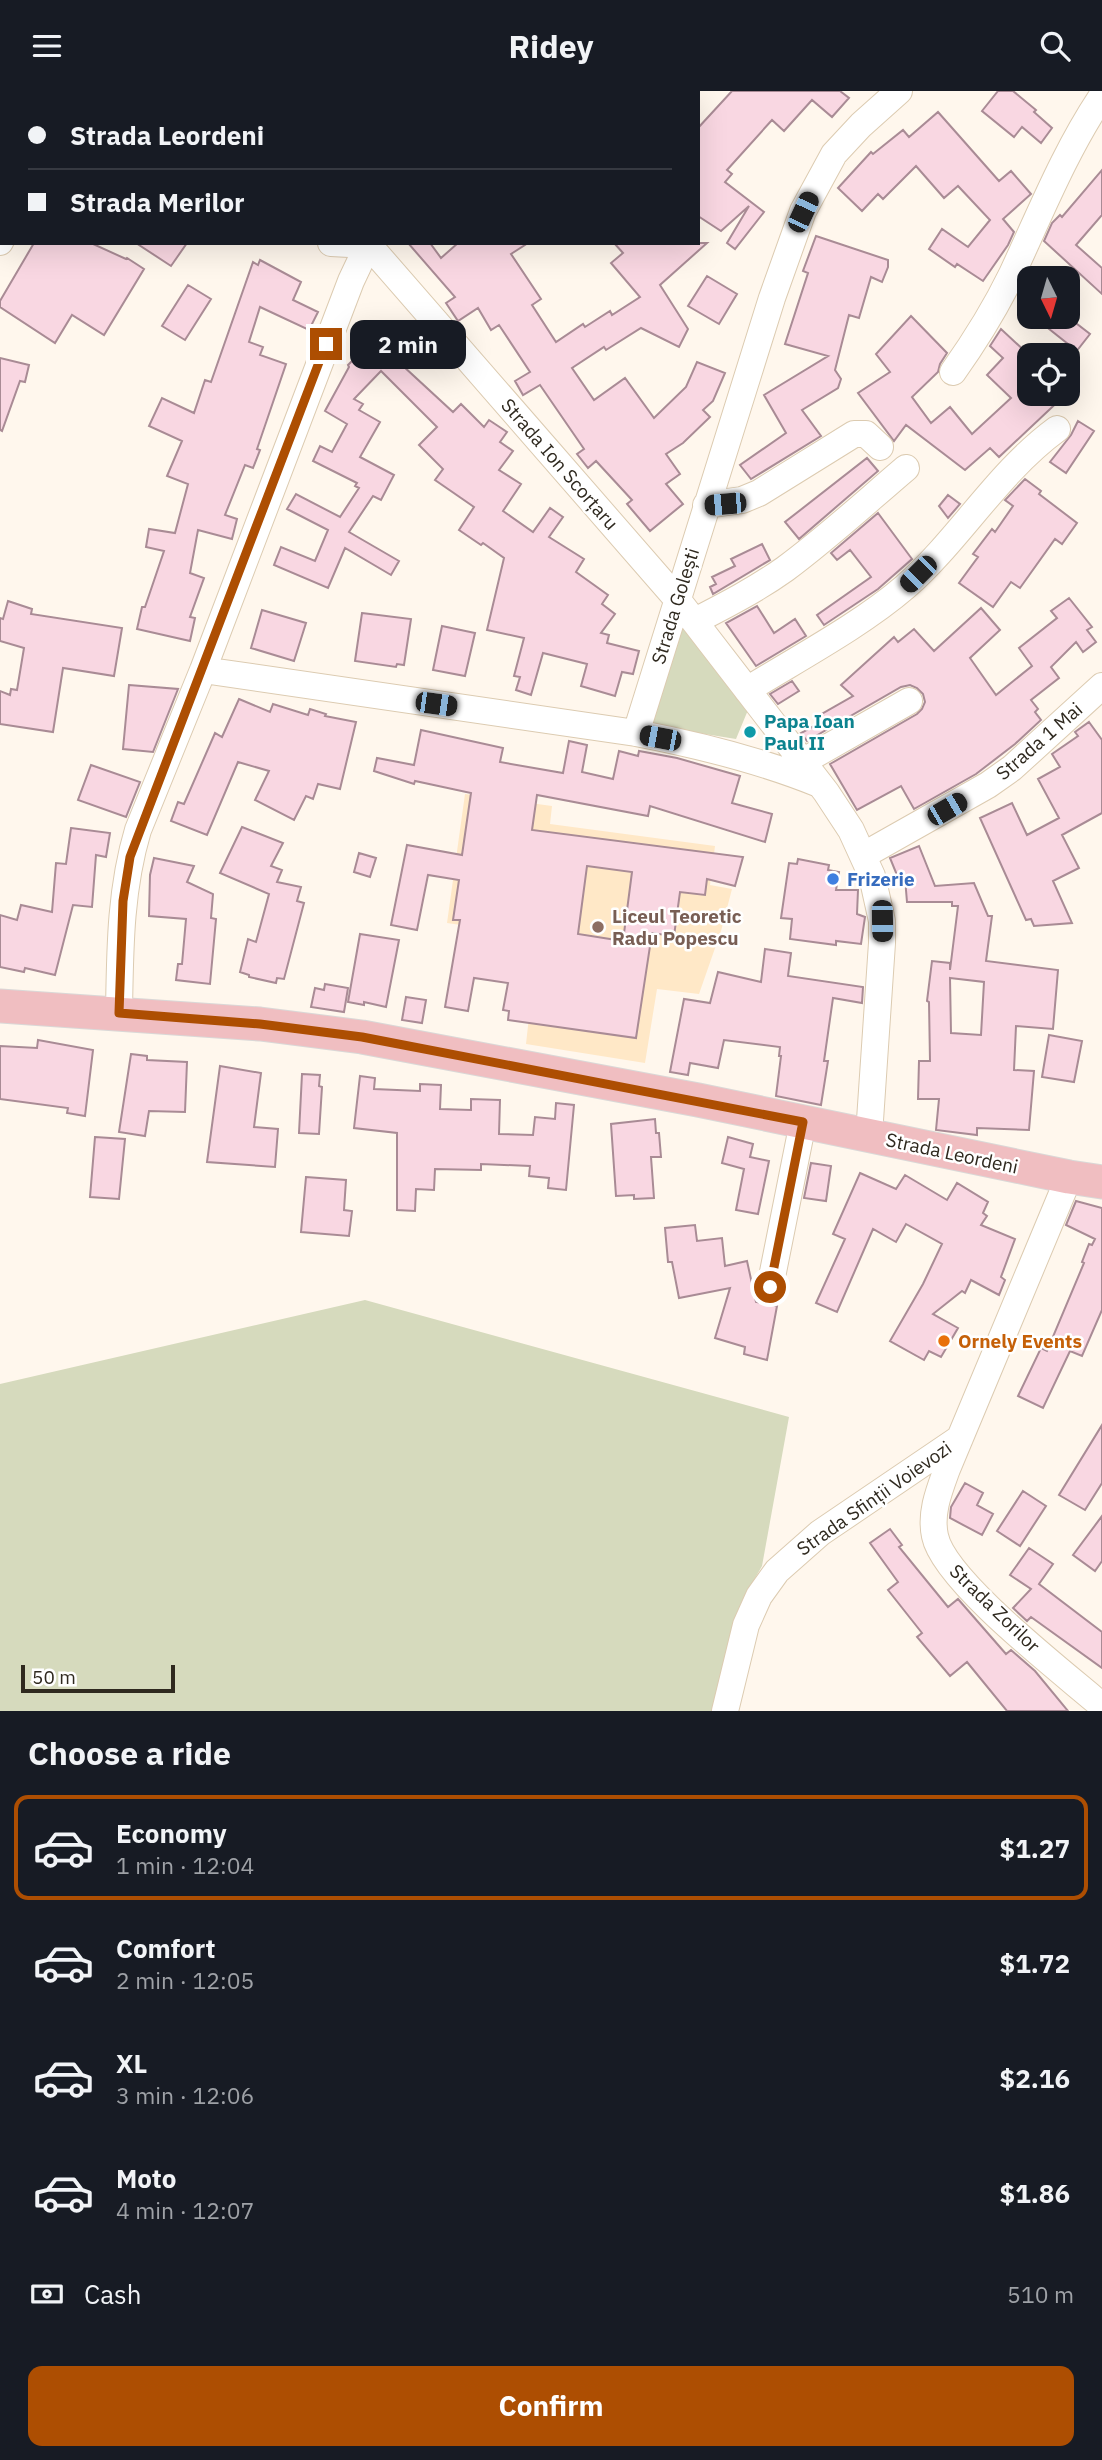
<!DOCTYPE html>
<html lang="en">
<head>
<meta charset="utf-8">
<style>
  body { margin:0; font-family:"IBM Plex Sans",sans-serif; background:#242831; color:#f1f3f6; height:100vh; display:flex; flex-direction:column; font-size:26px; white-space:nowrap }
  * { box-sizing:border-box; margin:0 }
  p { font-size:23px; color:#9ea1a6 }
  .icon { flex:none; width:38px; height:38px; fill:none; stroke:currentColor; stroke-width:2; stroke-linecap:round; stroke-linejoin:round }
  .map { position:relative; height:1620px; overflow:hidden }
  .side { display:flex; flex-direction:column; background:#171b24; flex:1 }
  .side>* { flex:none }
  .banner { position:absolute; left:0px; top:0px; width:700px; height:154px; box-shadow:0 7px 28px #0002; display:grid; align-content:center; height:154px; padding:0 28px; background:#171b24 }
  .needle { width:46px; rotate:175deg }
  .buttons { position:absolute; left:1017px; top:175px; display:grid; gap:14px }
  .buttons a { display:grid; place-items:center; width:63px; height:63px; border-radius:14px; background:#171b24; box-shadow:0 7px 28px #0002; font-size:35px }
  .scale { position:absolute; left:21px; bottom:18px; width:154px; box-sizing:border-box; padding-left:7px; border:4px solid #2f291f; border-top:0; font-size:19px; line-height:24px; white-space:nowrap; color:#2f291f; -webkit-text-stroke:5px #fff; paint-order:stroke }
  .end { position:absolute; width:32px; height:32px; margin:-16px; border:9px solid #ad4e02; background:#fff; box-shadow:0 0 0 4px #fff }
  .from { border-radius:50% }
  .bubble { position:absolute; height:49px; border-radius:14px; background:#171b24; box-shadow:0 7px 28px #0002; font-size:23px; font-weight:700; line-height:49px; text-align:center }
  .car { position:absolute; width:21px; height:42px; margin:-21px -10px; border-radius:9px; box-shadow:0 0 5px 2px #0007; background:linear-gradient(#222 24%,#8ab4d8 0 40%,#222 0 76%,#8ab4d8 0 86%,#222 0) }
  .banner b { display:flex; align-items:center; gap:24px; height:66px; font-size:26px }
  .banner b+b { border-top:2px solid #363941 }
  .banner i { width:18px; height:18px; background:#f1f3f6 }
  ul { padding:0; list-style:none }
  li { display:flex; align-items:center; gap:21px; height:105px; margin:0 14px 10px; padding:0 14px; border:4px solid transparent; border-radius:14px }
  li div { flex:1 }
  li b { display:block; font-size:26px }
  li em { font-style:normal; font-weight:700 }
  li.current { border-color:#ad4e02 }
  li>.icon { width:63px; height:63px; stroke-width:1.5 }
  h2 { padding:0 28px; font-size:32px; line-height:84px }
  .pay { display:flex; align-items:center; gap:18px; height:77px; padding:0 28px; font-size:26px }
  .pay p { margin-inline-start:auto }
  .button { display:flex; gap:14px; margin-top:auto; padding:14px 28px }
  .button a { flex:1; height:80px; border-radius:14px; background:#ad4e02; color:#fff; font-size:28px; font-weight:700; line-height:80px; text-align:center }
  header { display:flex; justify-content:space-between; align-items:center; height:91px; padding:0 28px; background:#171b24; font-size:32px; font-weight:700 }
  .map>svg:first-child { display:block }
  .built { fill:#ffe8c7 }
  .green { fill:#d6dabd }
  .building { fill:#f9d7e2; stroke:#a98b95; stroke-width:2; fill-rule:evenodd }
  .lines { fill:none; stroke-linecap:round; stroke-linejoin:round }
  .minor-casing { stroke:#dccbb1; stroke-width:28 }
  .major-casing { stroke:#dad8d7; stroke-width:35 }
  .minor { stroke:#fff; stroke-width:26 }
  .major { stroke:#f0bec1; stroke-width:33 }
  .route { stroke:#ad4e02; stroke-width:9 }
  .culture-dot { fill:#0f9aa8; stroke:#fff; stroke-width:2.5 }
  .shop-dot { fill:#3f7fe0; stroke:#fff; stroke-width:2.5 }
  .education-dot { fill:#8d6e63; stroke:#fff; stroke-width:2.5 }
  .food-dot { fill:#e8710a; stroke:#fff; stroke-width:2.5 }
  .labels { text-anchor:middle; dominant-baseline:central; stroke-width:5; stroke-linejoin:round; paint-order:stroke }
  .street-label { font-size:19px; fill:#2f291f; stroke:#fff }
  .culture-label { font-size:19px; font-weight:bold; fill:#0d838f; stroke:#fff; text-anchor:start }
  .shop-label { font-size:19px; font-weight:bold; fill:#366cbe; stroke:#fff; text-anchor:start }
  .education-label { font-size:19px; font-weight:bold; fill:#785e54; stroke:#fff; text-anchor:start }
  .food-label { font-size:19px; font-weight:bold; fill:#c56008; stroke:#fff; text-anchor:start }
</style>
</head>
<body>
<header><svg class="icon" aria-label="menu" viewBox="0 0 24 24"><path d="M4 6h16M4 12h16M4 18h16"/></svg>Ridey<svg class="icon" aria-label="search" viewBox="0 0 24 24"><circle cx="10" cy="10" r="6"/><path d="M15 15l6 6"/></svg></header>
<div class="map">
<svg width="1102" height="1620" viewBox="0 0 1102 1620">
  <rect width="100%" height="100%" fill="#fff7ed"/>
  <!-- built -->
  <path class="built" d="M465,703L552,715L550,733L715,755L710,794L732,798L721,840L699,903L657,898L645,972L526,953L538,845L447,832Z"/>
  <!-- green -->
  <path class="green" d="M682,536L748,619L736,648L649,634Z
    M365,1209L789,1326L762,1475L742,1510L732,1540L715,1620H0V1293Z"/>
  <!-- building -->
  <path class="building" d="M732,0H840L849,7L832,26L812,9L784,40L772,29L727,79L732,83L725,91L764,121L735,158L727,152L749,115L721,140L698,125V37Z
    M998,0H1013L1036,19L1034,21L1052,37L1041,52L1022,36L1014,46L982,20Z
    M938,21L999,90L1011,80L1031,103L1003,128L1014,141L1008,154L983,190L957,173L955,176L929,158L942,138L968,156L990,129L958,95L944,107L916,75L883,108L878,103L862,120L838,97L871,61L873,63L903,39L909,46Z
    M1102,79V124L1076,154L1102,177V203L1044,150L1052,132L1060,124L1062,126Z
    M816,145L888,169V176L882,191L871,186L859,227L849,224L835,279L841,288L838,297L802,319L821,345L751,388L740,374L786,342L764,304L828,265L785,253L808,182L803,180Z
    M34,152H91L126,168L127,167L144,178L104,244L72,224L55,252L0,216V210Z
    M136,152H187L171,175Z
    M408,152H430L441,167L458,152H528L511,163L541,208L532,214L556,251L583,233L585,236L610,220L612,224L640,206L611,172L623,162L614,152H707L660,194L688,238L679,256L641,237L606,259L604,256L572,277L594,309L625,287L654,327L686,296L697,271L725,282L713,310L703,319L710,326L683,352L666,363L680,383L666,393L683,413L650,440L627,413L632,409L596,370L588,377L577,363L584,358L540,294L523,304L515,290L530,281L499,234L491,239L478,217L458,230L446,212L455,206Z
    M260,169L301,191L293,209L318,221L309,239L260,216L249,251L263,256L260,264L286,273L257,358L260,359L253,377L245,374L225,424L237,428L232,448L198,439L190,482L204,487L190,526L195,527L190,550L137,538L142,516H145L164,460L146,456L149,438L175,442L188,393L167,385L182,350L149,335L162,307L194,322L205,289L211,291L253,171L258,174Z
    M707,185L737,203L719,233L688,215Z
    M188,194L211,208L185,249L162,235Z
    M911,225L947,262L940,273L938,281L912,306L931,332L950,316L972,343L1011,307L987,284L1003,267L990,255L1001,238L1029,264V303H1066L999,366L990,357L965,379L906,334L894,350L858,302L890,281L876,263Z
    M1034,226H1068L1090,243L1068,271V253Z
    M362,260L378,275L390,263L453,321L461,313L484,336L489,329L507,341L500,351L513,360L499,379L521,393L503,420L533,441L550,417L563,426L549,446L584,468L576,481L608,504L602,513L615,523L601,542L609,544L607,552L639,560L633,583L622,581L615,605L581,595L587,573L543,562L531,604L516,599L520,586L514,585L524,547L487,539L504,467L483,452L481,454L459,439L474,416L435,389L443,378L419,354L437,336L381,280L354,308L363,313L359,319L380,331L360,366L394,384L381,409L373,405L349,441L399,470L391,484L345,457L328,497L274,474L281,456L315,470L328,439L287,418L296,403L340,426L359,397L355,395L357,392L313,370L320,355L332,361L347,333L325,320L349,276L348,274Z
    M0,267L29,274L25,291L20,290L2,340L0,339Z
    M1078,330L1094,340L1066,382L1050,371L1071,344Z
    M867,367L878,380L799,448L785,431Z
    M1025,388L1041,400L1039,403L1077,432L1062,453L1055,448L1020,497L1011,491L993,516L959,492L978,466L973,463L992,438L995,441L1013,415L1005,409Z
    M948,404L960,413L948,427L939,415Z
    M878,422L912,468L878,498L824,534L817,524L871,486L850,459L837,469L831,462Z
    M762,453L770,469L713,503L710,496L716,493L712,486L735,475L731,468Z
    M1069,507L1092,536L1087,539L1096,551L1083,561L1076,551L1051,576L1059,587L1031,609L1038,618L1035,621L1041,629L1015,653L976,683L914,718L901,695L857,719L830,673L917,623L922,618L925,611L923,603L917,597L910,594L901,596L807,650L801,642L823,630L820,624L853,605L841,594L894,546L898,551L914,538L934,560L981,517L1000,539L970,567L996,604L1032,575L1019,557L1057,527L1051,520Z
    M8,510L32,518L31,523L122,537L114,585L63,577L53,641L0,633V600L10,604L11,598L17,599L24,557L0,550V527L3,528Z
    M757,515L774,542L795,528L806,545L756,575L726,532Z
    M262,519L306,532L294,570L251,557Z
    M362,522L411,528L404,574L397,573L396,576L355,570Z
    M442,535L475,542L465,585L433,579Z
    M792,590L799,600L778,613L770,603Z
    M129,594L178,598L153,661L123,658Z
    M239,608L270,621L273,613L308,624L310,618L326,623L325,625L356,631L340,698L318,693L313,708L306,705L294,729L255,709L269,680L238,671L207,744L171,730L178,711L184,713L215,642L222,646Z
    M1089,631L1102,649V722L1062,744L1079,777L1053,790L1072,832L1034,835L1031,828L1026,829L980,727L1012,712L1027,744L1059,727L1038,688L1060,676L1052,663L1078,645L1075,641Z
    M421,639L503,657L500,671L563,682L569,650L587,654L582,681L613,688L619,660L638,665L639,660L677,667L740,685L732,712L772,723L765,751L650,715L648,725L537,704L532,739L743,766L735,795L707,788L705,804L680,801L674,845L652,842L636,947L508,929L509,920L503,919L508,892L474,887L468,920L445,916L460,829H453L459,789L428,784L417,839L391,834L407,754L462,764L471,702L415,690L414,693L374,680L377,667L414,674ZM587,775L632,781L623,850L578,843Z
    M91,674L140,691L126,726L78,709Z
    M242,736L283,752L271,775L282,779L277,791L301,796L297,810L304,812L284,888L277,887L276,892L249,886V884L240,881L248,848L256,851L269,803L220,782Z
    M71,737L110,742L106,766L96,764L92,816L73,814L55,884L25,877L24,881L0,876V824L17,829L21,814L52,821L56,772L66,773Z
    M919,755L935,795L974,792L988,825H992L986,870L1058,879L1053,938L1016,935L1014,979L1034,980L1029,1039L977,1037V1044L936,1039L939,1008H918L919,970H930L929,911L927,910L932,870L950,872V879L958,815H952V811H907L905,787L899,789L890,767ZM950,887L984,891L981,944L951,942Z
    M359,762L376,767L370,786L354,781Z
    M154,767L194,775L187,791L213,803L211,827L216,828L210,893L176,889L178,873H182L186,828L149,825L150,784Z
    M798,768L829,774L828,779L839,781L836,799H858L857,823L865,826L861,853L836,850V854L790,848L792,828L781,827L789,772L797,773Z
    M360,843L399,849L386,916L364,911V914L348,911Z
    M765,858L791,862L788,885L863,896L862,912L833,907L824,970H828L821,1014L776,1005L781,965H779L780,956L724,949L718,977L690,972L688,984L670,981L684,908L710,912L718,881L761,891Z
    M325,893L348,897L344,921L311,916L315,897L324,899Z
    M406,906L426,909L422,932L402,929Z
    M1049,944L1082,950L1074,991L1042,986Z
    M38,949L93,959L85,1025L67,1022L68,1017L0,1008V955L37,957Z
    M131,963L147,965V969L187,971L185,1021L149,1020L145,1045L119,1041Z
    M220,975L261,982L254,1036L278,1038L275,1076L207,1071Z
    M302,983L320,984L319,995L322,996L319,1043L299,1042Z
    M360,985L375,987L374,998L420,1000V993L441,994L440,1018L471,1019V1008L500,1009L499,1043L533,1044L535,1026L555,1028L556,1012L574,1014L566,1099L548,1097L549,1087L529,1085L530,1075L481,1073V1079L435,1078L434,1099L416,1098L415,1120L397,1119V1042L354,1037Z
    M655,1028L656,1042H659L661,1066H651L654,1107L634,1108V1104L616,1105L611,1033Z
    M95,1046L125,1048L119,1108L90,1106Z
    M728,1046L753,1053L750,1066L769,1070L758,1123L736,1119L744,1078L722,1072Z
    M811,1072L831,1075L826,1110L804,1107Z
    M860,1082L896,1098L905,1084L947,1109L957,1092L988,1111L983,1122L987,1125L981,1134L1015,1148L1001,1186L1005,1189L999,1204L971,1189L965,1202L962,1200L933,1223L958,1237L941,1266L929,1260L924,1269L890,1250L923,1193L942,1153L906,1133L896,1151L873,1138L837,1221L816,1212L845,1148L833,1143Z
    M306,1086L346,1089L344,1119L352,1120L349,1145L301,1141Z
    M1076,1110L1102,1117V1219L1082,1265L1070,1260L1043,1317L1018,1305L1041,1257L1047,1260L1084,1172L1082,1171L1089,1153L1092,1154L1095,1148L1066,1134Z
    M695,1134L697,1150L722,1147L725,1175L747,1170L756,1211L777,1215L767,1269L744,1263L745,1256L715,1247L730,1197L679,1207L672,1171H668L665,1137Z
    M1102,1334V1392L1085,1419L1059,1404Z
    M965,1392L983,1402L977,1414L993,1423L982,1444L950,1427L951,1416Z
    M1023,1400L1046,1415L1020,1455L997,1440Z
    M1102,1425V1470L1095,1480L1073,1464Z
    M890,1438L902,1454L899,1456L948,1516L958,1508L1006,1563L1011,1559L1035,1580L1068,1620H1007L967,1571L950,1585L917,1546L922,1542L888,1499L898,1491L870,1452Z
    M1029,1457L1053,1473L1039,1493L1102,1541V1577L1031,1526L1027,1530L1013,1517L1031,1498L1010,1484Z"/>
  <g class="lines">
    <defs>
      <path id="minor" d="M302,0V2
        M69,2V0
        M505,2L508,0
        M0,59H2
        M0,151L2,147
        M367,152L677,508L826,701L851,739L872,785L882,830V852L869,1044
        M953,281C975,250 995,218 1012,183C1040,123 1065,60 1102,5
        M706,414L742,409L759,402L854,343H866L880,356
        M695,530C726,514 757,498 785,478C827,447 866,411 906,377
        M203,579L636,642C699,654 760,669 819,693
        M747,599C797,568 861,534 905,496C960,448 997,382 1057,338
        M636,642L772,207L803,120L834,63L861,34L899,0
        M802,671L909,610
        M864,764L988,694L1012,677L1102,595
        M119,922C120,860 120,799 138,739L203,579L351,190L368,154L331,152
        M1069,1086L947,1378C939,1400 930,1422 935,1445C944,1490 1064,1582 1102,1615
        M770,1196L803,1031
        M725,1620L746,1534L759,1505L777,1480L820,1442L960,1347"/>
      <path id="major" d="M0,915L260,933L362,946L698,1009L1069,1086L1102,1091"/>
    </defs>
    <!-- minor casing -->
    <use href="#minor" class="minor-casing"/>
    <!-- major casing -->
    <use href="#major" class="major-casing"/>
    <!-- minor -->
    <use href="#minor" class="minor"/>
    <!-- major -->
    <use href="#major" class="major"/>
  </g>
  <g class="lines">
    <!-- route -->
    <path class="route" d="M326,253L130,766L123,810L119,922L260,933L362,946L803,1031L770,1196"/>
  </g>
  <!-- markers -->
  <circle class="culture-dot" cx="750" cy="641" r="7"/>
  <circle class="shop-dot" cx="833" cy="788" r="7"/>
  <circle class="education-dot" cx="598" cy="836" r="7"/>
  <circle class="food-dot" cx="944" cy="1250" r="7"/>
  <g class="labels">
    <!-- street labels -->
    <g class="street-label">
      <text transform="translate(560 373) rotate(49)">Strada Ion Scorțaru</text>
      <text transform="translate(675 515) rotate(-73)">Strada Golești</text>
      <text transform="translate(1039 650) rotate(-41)">Strada 1 Mai</text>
      <text transform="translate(952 1062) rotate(12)">Strada Leordeni</text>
      <text transform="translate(874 1407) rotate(-35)">Strada Sfinții Voievozi</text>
      <text transform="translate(995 1517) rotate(44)">Strada Zorilor</text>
    </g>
    <!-- culture labels -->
    <g class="culture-label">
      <text x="764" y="630">Papa Ioan<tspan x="764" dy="22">Paul II</tspan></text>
    </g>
    <!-- shop labels -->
    <g class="shop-label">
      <text x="847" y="788">Frizerie</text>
    </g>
    <!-- education labels -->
    <g class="education-label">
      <text x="612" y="825">Liceul Teoretic<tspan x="612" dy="22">Radu Popescu</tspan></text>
    </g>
    <!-- food labels -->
    <g class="food-label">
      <text x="958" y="1250">Ornely Events</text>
    </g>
  </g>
</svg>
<div class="buttons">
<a><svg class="needle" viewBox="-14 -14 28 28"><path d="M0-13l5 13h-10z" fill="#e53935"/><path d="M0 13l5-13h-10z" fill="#9ea1a6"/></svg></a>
<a><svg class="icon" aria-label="locate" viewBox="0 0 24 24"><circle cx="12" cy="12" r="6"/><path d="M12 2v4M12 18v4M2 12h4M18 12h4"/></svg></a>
</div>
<div class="scale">50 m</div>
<i class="end from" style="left:770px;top:1196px"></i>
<i class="end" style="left:326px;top:253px"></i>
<div class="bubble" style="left:350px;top:229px;width:116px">2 min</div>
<i class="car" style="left:803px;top:121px;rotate:25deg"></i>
<i class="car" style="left:725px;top:413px;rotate:265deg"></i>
<i class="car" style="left:918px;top:483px;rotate:225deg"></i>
<i class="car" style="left:436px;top:613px;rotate:98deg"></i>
<i class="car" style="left:660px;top:647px;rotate:281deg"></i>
<i class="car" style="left:947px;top:718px;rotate:60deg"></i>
<i class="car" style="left:882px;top:830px;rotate:179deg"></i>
<div class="banner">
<b><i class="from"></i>Strada Leordeni</b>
<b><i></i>Strada Merilor</b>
</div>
</div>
<section class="side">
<h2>Choose a ride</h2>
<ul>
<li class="current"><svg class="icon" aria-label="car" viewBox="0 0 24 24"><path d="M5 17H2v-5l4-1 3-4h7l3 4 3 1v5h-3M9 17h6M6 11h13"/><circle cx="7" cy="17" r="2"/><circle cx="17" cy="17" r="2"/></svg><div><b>Economy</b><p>1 min · 12:04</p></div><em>$1.27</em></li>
<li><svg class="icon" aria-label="car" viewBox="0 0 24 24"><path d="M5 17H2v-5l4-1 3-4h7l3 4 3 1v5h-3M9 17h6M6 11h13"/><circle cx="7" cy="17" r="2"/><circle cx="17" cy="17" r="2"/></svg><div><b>Comfort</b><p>2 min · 12:05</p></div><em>$1.72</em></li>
<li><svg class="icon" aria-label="car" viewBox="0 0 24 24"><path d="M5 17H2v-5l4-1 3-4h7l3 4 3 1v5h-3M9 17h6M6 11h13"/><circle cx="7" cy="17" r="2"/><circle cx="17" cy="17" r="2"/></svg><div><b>XL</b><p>3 min · 12:06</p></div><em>$2.16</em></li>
<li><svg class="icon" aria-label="car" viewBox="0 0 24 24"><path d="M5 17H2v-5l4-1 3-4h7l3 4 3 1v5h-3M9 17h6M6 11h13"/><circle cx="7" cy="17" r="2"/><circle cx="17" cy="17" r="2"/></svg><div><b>Moto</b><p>4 min · 12:07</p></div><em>$1.86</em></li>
</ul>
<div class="pay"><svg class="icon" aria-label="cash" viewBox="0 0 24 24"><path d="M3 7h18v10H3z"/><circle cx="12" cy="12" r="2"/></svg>Cash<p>510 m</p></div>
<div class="button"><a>Confirm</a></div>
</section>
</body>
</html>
